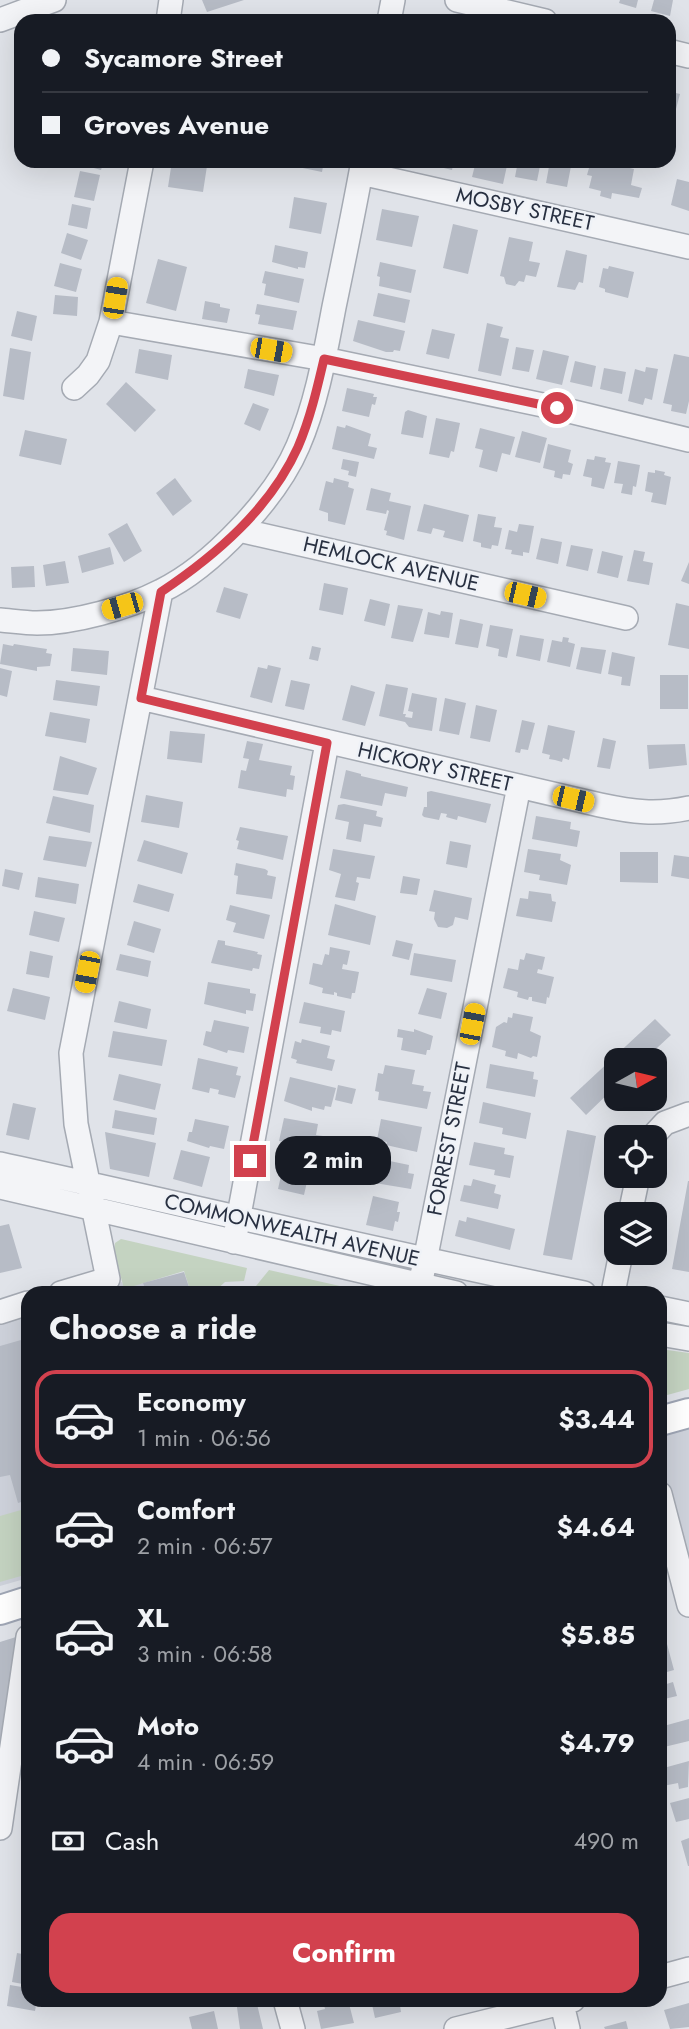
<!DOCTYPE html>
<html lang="en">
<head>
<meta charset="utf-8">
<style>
  body { margin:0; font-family:Jost,sans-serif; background:#242831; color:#f1f3f6; height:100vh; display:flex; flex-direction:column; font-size:26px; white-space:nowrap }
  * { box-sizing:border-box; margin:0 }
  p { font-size:23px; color:#9ea1a6 }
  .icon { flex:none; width:38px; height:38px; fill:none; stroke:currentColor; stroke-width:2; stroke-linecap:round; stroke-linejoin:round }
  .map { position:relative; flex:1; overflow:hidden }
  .side { position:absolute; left:21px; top:1286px; width:646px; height:721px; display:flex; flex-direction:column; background:#171b24; border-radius:21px; box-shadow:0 7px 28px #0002 }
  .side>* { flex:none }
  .banner { position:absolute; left:14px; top:14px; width:662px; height:154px; border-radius:21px; box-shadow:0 7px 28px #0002; display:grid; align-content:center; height:154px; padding:0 28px; background:#171b24 }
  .needle { width:46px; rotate:82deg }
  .controls { position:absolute; left:604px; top:1048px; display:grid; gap:14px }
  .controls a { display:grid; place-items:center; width:63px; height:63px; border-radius:14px; background:#171b24; box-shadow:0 7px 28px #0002; font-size:35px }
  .end { position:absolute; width:32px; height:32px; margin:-16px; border:9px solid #d2414e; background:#fff; box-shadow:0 0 0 4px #fff }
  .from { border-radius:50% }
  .bubble { position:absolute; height:49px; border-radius:21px; background:#171b24; box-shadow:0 7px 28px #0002; font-size:23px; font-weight:700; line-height:49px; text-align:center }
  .car { position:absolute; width:21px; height:42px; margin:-21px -10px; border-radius:9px; box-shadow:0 0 5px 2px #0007; background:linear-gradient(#f5c518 24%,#345 0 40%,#f5c518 0 76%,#345 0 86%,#f5c518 0) }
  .banner b { display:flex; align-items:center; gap:24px; height:66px; font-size:26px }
  .banner b+b { border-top:2px solid #363941 }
  .banner i { width:18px; height:18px; background:#f1f3f6 }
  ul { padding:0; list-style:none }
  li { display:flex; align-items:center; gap:21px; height:98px; margin:0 14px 10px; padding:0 14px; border:4px solid transparent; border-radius:21px }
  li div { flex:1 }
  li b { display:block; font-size:26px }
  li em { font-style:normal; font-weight:700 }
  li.active { border-color:#d2414e }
  li>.icon { width:63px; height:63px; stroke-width:1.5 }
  h2 { padding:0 28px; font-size:32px; line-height:84px }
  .pay { display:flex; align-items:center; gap:18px; height:77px; padding:0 28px; font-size:26px }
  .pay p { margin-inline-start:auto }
  .cta { display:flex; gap:14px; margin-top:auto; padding:14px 28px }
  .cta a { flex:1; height:80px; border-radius:21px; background:#d2414e; color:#fff; font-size:28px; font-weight:700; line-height:80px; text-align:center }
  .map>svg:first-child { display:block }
  .built { fill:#ced2db }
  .green { fill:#c4d3c1 }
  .building { fill:#b7bcc6 }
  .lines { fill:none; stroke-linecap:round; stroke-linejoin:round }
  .minor-casing { stroke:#a5aab3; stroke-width:26 }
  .major-casing { stroke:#9fa6b5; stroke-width:32 }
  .minor { stroke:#f3f4f7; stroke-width:23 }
  .major { stroke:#fff; stroke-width:28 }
  .route { stroke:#d2414e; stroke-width:9 }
  .labels { text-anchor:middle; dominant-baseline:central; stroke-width:5; stroke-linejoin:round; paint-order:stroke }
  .street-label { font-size:21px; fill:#283041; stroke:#eff2f7 }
</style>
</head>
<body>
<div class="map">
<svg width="689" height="2029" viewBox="0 0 689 2029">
  <rect width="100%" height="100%" fill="#e0e3e9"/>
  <!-- built -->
  <path class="built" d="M122,1282L124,1288L143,1283L146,1293H84Z
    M28,1311V1578L0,1586V1320Z
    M689,1429V1563L685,1549L660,1557V1437Z"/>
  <!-- green -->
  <path class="green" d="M121,1239L247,1268L244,1281L225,1282L213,1293H191L184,1271L124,1289L114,1251L115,1243Z
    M269,1270L371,1293H261L256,1286Z
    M660,1349L689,1353V1389L660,1397Z
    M28,1508V1574L0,1582V1516Z"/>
  <!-- building -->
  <path class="building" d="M202,0H244L207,12Z
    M620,0H638L636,8L619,3Z
    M654,0H673L670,16L651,11Z
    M668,91L680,94L676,109L668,107Z
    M80,161H104L101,170L79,164Z
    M172,161L207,166L203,192L168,187Z
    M294,161H324L322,172L293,166Z
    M423,161H454L452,170L423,163Z
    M476,161H508L503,184L472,177Z
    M518,161H541L537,181L515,177Z
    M550,161H572L567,187L546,183Z
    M591,161H605L604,164L606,165L607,161H622L621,166L634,169L631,185L642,188L639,198L612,193L611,199L600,196L601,191L589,188L592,176L587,175Z
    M80,171L100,175L94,201L74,197Z
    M677,179L689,182V211L671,205Z
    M294,197L327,203L321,234L289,228Z
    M72,204L91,208L87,229L68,225Z
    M382,209L419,216L412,247L376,240Z
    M453,224L478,230L468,274L443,268Z
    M67,233L88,240L81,260L61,253Z
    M509,237L533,242L529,261L540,263L536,277L526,275L524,282L519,281L515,286L506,284L504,277L500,276Z
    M275,245L308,252L305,268L298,267V269L272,262Z
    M566,250L587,255L583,283L579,282L575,290L557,287Z
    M158,259L187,267L176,311L146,303Z
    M380,262L416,270L411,293L379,286L380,277L377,276Z
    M60,263L82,269L76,292L54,286Z
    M609,266L634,272L628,298L605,292V289L599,287L603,268L608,269Z
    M265,271L304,279L299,303L264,295L266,284L262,283Z
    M378,293L410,300L405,323L373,316Z
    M55,295L78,297L77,316L53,314Z
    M205,301L220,304V307L230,309L227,323L202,319Z
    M257,304L297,311L293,330L258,324L260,315L255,314Z
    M17,311L37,316L32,341L11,336Z
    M358,320L405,331L400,351L394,350L393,352H386L353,341Z
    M487,323L503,327L500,337L509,339L501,376L478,371Z
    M432,329L455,334L449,359L426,354Z
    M516,347L534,350L529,372L512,369Z
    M10,348L31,352L24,400L3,396Z
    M139,349L172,355L168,380L135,373Z
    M543,350L569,356L562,385L536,379Z
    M674,354L689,357V401L686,414L671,411L672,405L663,403Z
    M575,361L596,366L592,387L570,382Z
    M646,367L658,369L652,400L645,398L643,405L628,401L635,369L645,372Z
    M604,368L626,372L622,394L600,389Z
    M248,369L279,375L274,396L244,388Z
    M126,382L156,410L135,432L106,404Z
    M347,388L374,394L373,397H377L375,405L372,404L369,417L342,411Z
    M253,403L269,409L260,431L244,424Z
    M408,410L427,416L423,438L401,434L405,412Z
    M436,418L460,423L454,452L451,451L449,458L429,454Z
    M346,425L371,434L368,446L377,448L374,459L332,449L337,426L345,428Z
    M480,428L515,437L510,455L502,453L497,472L479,467L483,450L475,448Z
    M25,430L67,439L61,465L19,456Z
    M522,431L547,438L540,463L515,457Z
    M548,444L571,450L568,462L573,464L570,475L563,474L562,479L554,477L555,471L543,468Z
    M595,456L606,458L605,462L611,463L604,489L591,486L592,478L583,476L587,459L594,460Z
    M343,459L359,462L356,477L348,475L349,471L341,469Z
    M618,461L640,465L636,487L633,486L632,495L621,493L623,484L614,483Z
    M655,470L665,472L664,475L671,477L666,505L651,502L653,493L645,491L648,472L655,473Z
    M175,478L192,501L173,516L156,493Z
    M334,478L349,482L348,487L354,489L345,525L328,521V513L319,510L326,481L333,483Z
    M371,488L391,493L389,501L411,506L404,540L386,535L387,531L384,530L389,511L387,510L386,514L366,510Z
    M424,504L469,515L463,542L443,537L445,531L433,528L431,534L417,531Z
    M478,514L496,517L494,527L502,528L498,546L492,545L491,549L481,547V543L473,541Z
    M127,523L142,551L124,562L108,534Z
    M519,524L534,526L529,553L523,552V556L511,554L512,550L505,549L509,530L517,532Z
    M541,538L562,542L558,564L536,559Z
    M571,545L593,549L588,571L566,566Z
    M110,547L114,564L82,573L78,556Z
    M634,550L645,552L643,561L653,563L649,585L627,581Z
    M602,551L623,556L618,578L597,573Z
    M65,561L69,583L46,586L43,565Z
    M689,562V584L681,581Z
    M34,566L35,587L12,588L11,567Z
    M324,583L348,588L343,615L319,610Z
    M224,587L248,594L240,619L216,612Z
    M370,599L390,604L385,626L364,621Z
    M676,603L689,606V649L668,645Z
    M398,605L423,609L413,642L391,638Z
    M441,611L453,613L449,638L424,634L428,612L440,615Z
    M460,619L483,624L478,648L455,644Z
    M490,625L513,629L507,658L498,656L499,649L486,646Z
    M520,635L544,639L540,661L516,656Z
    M563,637L569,638L568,642L575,644L570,667L547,662L552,640L562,642Z
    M3,644L13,646L14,644L47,649L46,653L52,654L50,666L37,667V671L0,664Z
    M312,646L321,648L318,661L309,659Z
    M581,647L606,650L601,674L576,669Z
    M73,648L109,651L107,675L71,671Z
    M612,652L635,657L630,686L621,685L622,677L608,674Z
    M268,665L281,668L272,703L250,697L258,667L267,669Z
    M0,668L12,671L7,697L0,695Z
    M660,675H688V709H660Z
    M56,680L100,686L97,706L53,700Z
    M291,680L310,684L304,710L285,706Z
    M386,684L408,688L403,714H406L405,717L412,718L413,712L408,711L412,693L437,698L432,731L409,727L405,722L379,716Z
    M351,685L375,692L365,726L342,720Z
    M445,698L466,703L459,735L439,731Z
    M476,705L497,710L490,742L470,738Z
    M50,712L90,719L86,743L45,736Z
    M522,720L535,723L528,750L521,749L520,753L515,752Z
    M548,725L575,731L569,760L563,758L562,762L555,760L549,759L550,755L542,753Z
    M170,731L205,734L202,763L167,759Z
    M603,738L616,741L610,769L597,767Z
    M247,741L263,744L259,760L292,766L290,775L295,776L293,790L287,789L286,797L238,788L241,770L246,771L249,759L243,758Z
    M685,744L687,765L649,769L647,745Z
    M60,756L97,768L88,795L53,790Z
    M346,770L361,774V776L408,787L406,797L385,793L382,806L340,798Z
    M431,791L491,804L486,823L458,816L457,820L446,817L447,814L441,813L439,820L424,817L422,815L424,807H427V792Z
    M146,795L183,802L179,828L141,822Z
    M53,796L94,805L90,833L46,823Z
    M344,804L377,811L376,816L383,818L381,827L364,824L361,842L346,839L349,822L335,819L338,805Z
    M536,816L571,822L570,829L580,831L577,847L532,839Z
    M240,827L288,836L283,860L237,849L239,841L236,840Z
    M49,836L92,842L86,867L43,860Z
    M144,840L188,853L182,874L137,861Z
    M450,841L471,845L467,868L446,864Z
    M333,849L375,856L370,879L357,877L356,882L359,883L355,901L335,897L341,874L329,870Z
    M528,849L561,854L560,860L571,865L567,885L539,880L540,875L524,872Z
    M620,852H658V883L620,882Z
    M674,855L689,857V879L671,876Z
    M236,863L265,869L268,871L267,875L276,877L272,899L236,894L238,876L234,875Z
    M5,869L23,873L19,890L2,886Z
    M403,876L420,879L417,895L400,893Z
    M38,877L79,884L76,904L35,897Z
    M138,884L174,894L169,912L133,902Z
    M434,890L472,898L468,920L455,917L453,925L447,928L438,927L434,919L435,912L429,911Z
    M529,891L551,894L552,901L556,902L552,922L516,916L520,898L528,899Z
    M335,904L376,916L370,945L328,935Z
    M230,905L270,915L264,939L233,932L236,923L226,920Z
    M34,911L65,918L59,942L29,935Z
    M134,921L161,929L154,953L127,945Z
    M218,940L225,941V945L258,952L257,954L262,955L259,969L253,968L252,971L211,963Z
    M396,940L413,944L409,960L392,956Z
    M330,947L350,951L347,965L343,964L342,969L359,972L355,993H352L351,999L337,996V993L334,992V995L322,993L323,988L309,984L313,963L322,965L325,954L329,955Z
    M30,951L53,956L49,978L26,974Z
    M414,953L456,960L452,982L410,975Z
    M526,953L545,957L542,970L538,969L537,973L554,977L549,998L547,997L546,1004L532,1001V997H529L528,1000L517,997L518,992L503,988L508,968L518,970L520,959L524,960Z
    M120,954L151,961L148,977L116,970Z
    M208,982L250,989V993L256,994L253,1011L246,1010V1014L204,1004Z
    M13,988L50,997L45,1020L7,1011Z
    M427,988L447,993L441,1019L418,1014Z
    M119,1001L151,1009L147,1029L114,1022Z
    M304,1002L345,1011L341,1032L332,1030L331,1035L320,1033L321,1027L299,1023Z
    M513,1013L533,1017L530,1031L541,1036L537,1057L533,1056L531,1058L518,1053L517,1059L505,1056L506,1051L492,1047L496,1027L504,1022L507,1023L508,1017L512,1018Z
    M655,1019L671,1035L644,1060H616V1086L586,1115L570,1098Z
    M214,1020L249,1027L244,1053L228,1050L227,1053L203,1045L206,1031L211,1032Z
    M398,1029L414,1032V1029L433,1036L430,1050H427L426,1055L401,1050L403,1038L397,1037Z
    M113,1031L167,1040L162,1066L108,1057Z
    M302,1039L330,1046L327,1058L335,1060L332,1071L296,1063L297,1060L291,1058L295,1041L301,1043Z
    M198,1058L238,1067L236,1075L241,1076L235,1098L218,1094L219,1090L210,1088L209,1093L192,1089Z
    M490,1064L534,1072L533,1079L538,1080L535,1097L486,1088Z
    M385,1065L415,1070L412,1084L424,1086L423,1091L431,1092L427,1109L378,1100L379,1092L375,1091L378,1073L383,1074Z
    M119,1074L161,1084L155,1110L113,1100Z
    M290,1077L336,1088L331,1107L325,1106L324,1110L312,1107V1111L284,1101Z
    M338,1085L356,1089L352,1104L335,1100Z
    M483,1102L531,1113L526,1139L502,1134L503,1128L479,1123Z
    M13,1103L36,1108L29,1140L6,1135Z
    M115,1110L157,1118L154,1135L112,1128Z
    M284,1118L318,1124L316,1135L323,1136L321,1149L279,1141Z
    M195,1119L229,1126L224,1149L210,1146L209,1148L187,1141L189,1132H192Z
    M381,1119L422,1127L417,1152L386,1145L387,1142L377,1140Z
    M567,1130L596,1136L572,1260L543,1255Z
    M105,1132L156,1143L149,1177L110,1169Z
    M474,1142L505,1148L504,1154L514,1156L510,1178L494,1175L495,1170L469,1165Z
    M181,1150L210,1157L202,1187L173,1179Z
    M285,1158L311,1164L304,1195L278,1189Z
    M380,1159L409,1165L408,1173L414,1174L411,1189L375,1183Z
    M473,1179L496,1185L494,1193L501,1195L498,1209L460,1201L464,1185L471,1186Z
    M688,1181H689V1272L672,1269Z
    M373,1196L399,1202L397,1212H400L398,1222L395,1221L393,1231L366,1225Z
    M467,1217L515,1229L510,1250L455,1236L459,1220L466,1222Z
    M9,1224L22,1268L0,1273V1226Z
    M184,1272L191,1293H146L143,1283Z
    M28,1338V1500L18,1503L10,1475L0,1477V1346Z
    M16,1637L7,1713L0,1746V1642Z
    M667,1644L674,1670L660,1674V1646Z
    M673,1682L677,1696L660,1700V1686Z
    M689,1719V1741L664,1747L660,1727Z
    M689,1761L688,1787L679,1789L678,1783L663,1786L660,1769Z
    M689,1798V1819L676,1822L670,1803Z
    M689,1838V1866H688L681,1841Z
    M26,1882H28V1909L23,1908Z
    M24,1924L28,1925V1945H21Z
    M17,1953L28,1955V1985L12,1982Z
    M10,1985L28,1988V2000H37L35,2011L7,2006Z
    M236,2000H256L263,2029H240Z
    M323,2000H348L354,2023L321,2029L317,2011L325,2009Z
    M371,2000H399L401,2012L375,2018Z
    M415,2000H440V2001L417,2007Z
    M689,2003V2027L670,2029L664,2010Z
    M214,2011L218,2029H192L189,2017Z
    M626,2021L628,2029H605L604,2027Z"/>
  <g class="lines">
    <defs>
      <path id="minor" d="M457,0L545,21
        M0,20L54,0
        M168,21L171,0
        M389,21L393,0
        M668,51L689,56
        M361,173L689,247
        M111,322L324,359L557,408L689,440
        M74,388L88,375L98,361L111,322L142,161
        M239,530L626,618
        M0,620C12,621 25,623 37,623C74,623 128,608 161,591C211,567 276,498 298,446C317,402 325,354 334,307C344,259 354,210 363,161
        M141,698L600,805C633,812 656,815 689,808
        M651,1138L665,1123L689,1114
        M0,1164C195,1207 389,1253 584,1293
        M0,1187L456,1293
        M630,1214L638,1176
        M234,1242L327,743
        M420,1286L519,786
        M61,1293L108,1279L76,1124L71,1053L161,591
        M613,1293L621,1253
        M660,1308L689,1314
        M0,1312L28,1303
        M660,1334L689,1339
        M660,1494L689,1605
        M0,1828L28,1637
        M660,1977L689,1969
        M285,2000L293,2029
        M561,2000L568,2029
        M456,2029L573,2000"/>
      <path id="major" d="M660,1421L689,1413
        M0,1610L28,1601"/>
    </defs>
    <!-- minor casing -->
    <use href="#minor" class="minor-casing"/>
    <!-- major casing -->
    <use href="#major" class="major-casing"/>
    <!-- minor -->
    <use href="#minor" class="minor"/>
    <!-- major -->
    <use href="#major" class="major"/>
  </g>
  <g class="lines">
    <!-- route -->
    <path class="route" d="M250,1161L327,743L141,698L161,592C216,555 270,509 298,447C310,419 317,389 324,359L557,408"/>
  </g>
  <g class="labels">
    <!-- street labels -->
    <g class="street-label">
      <text transform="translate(525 209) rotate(12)">MOSBY STREET</text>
      <text transform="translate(391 564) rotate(13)">HEMLOCK AVENUE</text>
      <text transform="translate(435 767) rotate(13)">HICKORY STREET</text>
      <text transform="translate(449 1139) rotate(-79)">FORREST STREET</text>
      <text transform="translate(292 1230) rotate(13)">COMMONWEALTH AVENUE</text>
    </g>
  </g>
</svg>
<div class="controls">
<a><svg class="needle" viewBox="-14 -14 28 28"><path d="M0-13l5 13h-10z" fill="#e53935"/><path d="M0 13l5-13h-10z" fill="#9ea1a6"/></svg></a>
<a><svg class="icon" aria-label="locate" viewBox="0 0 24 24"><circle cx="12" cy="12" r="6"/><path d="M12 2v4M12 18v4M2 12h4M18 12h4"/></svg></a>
<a><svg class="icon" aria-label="layers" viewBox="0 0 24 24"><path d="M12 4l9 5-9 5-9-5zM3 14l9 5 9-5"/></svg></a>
</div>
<i class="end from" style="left:557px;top:408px"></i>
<i class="end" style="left:250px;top:1161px"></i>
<div class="bubble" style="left:275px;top:1136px;width:116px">2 min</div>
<i class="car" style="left:115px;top:298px;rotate:9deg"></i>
<i class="car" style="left:271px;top:350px;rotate:100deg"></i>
<i class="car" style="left:525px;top:595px;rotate:103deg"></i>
<i class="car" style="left:122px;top:606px;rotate:254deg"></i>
<i class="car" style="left:573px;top:799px;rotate:103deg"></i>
<i class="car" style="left:87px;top:972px;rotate:191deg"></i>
<i class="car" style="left:472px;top:1024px;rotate:11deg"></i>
<div class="banner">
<b><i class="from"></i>Sycamore Street</b>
<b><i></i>Groves Avenue</b>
</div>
<section class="side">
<h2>Choose a ride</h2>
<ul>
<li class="active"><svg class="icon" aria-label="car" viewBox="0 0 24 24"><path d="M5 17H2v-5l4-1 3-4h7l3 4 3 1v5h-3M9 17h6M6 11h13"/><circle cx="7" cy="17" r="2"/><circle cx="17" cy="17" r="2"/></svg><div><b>Economy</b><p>1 min · 06:56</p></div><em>$3.44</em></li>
<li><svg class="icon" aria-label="car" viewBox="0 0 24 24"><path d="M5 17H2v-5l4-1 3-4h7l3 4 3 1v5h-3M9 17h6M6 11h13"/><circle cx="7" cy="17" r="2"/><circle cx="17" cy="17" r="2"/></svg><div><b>Comfort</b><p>2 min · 06:57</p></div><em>$4.64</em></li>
<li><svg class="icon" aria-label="car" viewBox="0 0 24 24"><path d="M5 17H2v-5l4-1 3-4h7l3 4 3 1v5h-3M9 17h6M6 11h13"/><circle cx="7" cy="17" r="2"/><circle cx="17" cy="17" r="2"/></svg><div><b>XL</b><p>3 min · 06:58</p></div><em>$5.85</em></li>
<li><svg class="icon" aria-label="car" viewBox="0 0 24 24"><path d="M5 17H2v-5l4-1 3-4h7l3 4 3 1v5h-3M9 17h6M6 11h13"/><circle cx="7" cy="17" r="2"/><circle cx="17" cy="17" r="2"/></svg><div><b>Moto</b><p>4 min · 06:59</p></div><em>$4.79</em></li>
</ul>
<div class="pay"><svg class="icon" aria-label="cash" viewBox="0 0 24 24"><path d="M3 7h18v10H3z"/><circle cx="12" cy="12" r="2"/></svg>Cash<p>490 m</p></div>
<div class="cta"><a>Confirm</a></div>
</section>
</div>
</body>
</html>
